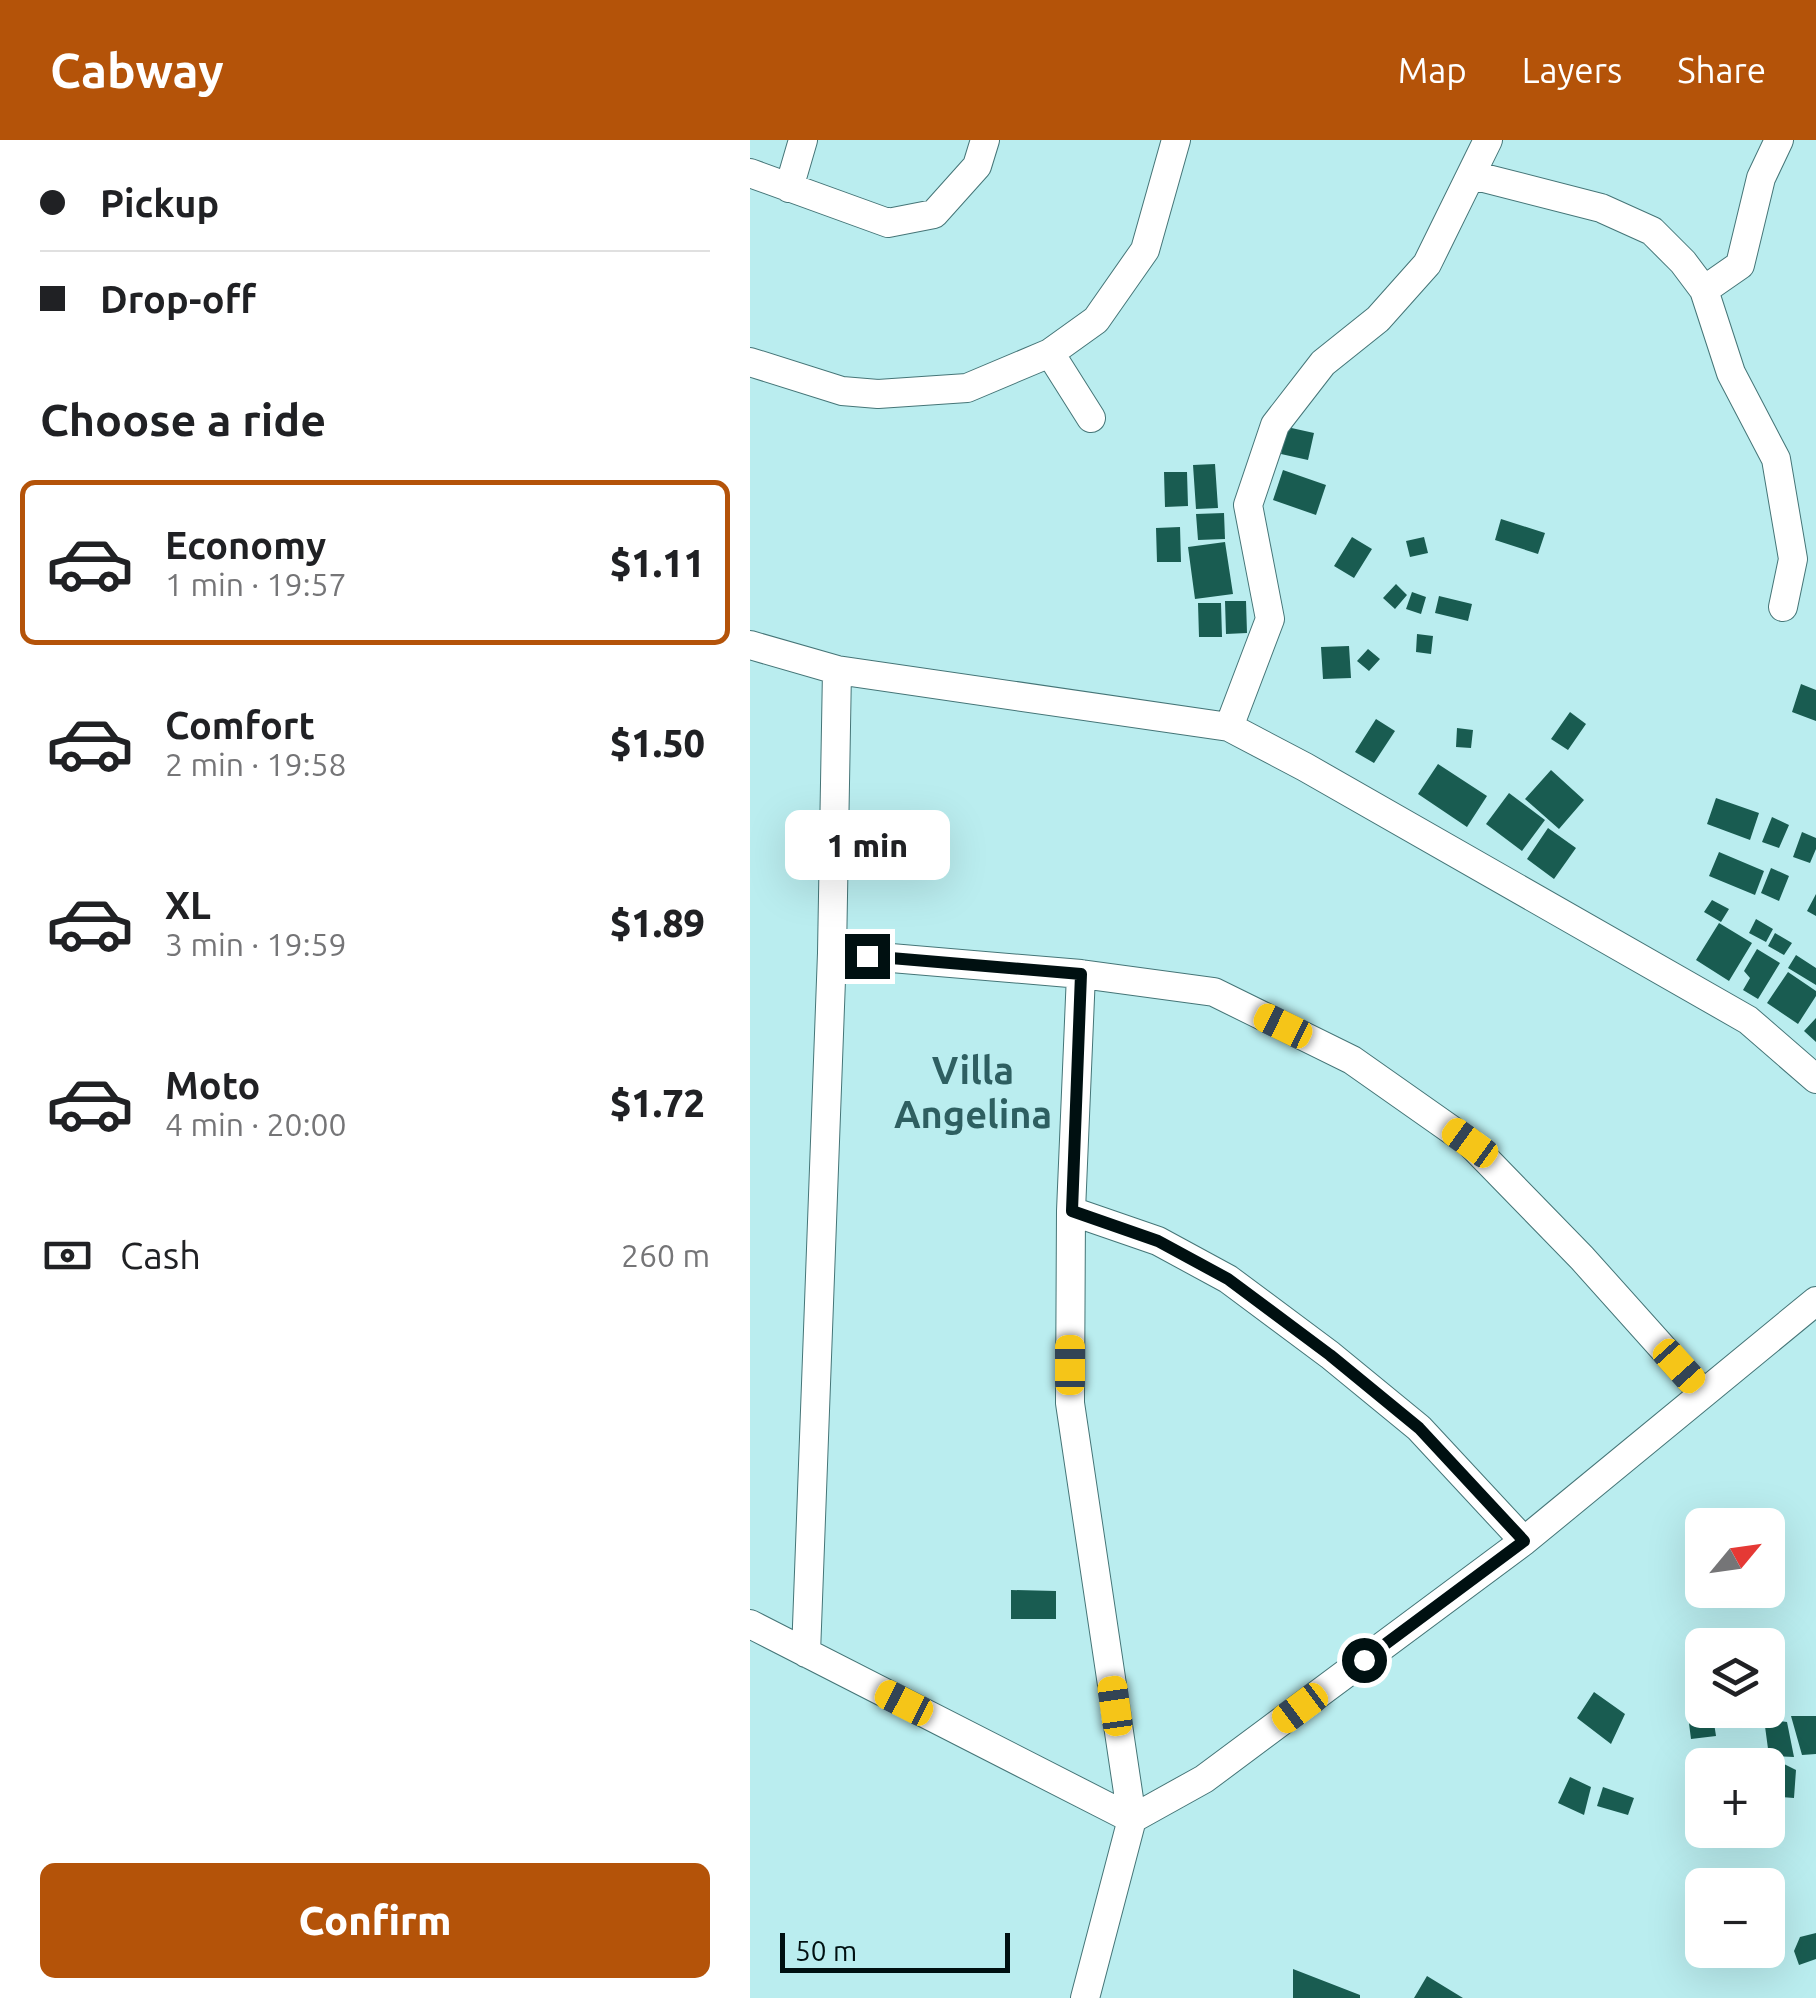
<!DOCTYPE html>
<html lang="en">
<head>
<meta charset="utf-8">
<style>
  body { margin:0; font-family:Ubuntu,sans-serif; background:#f2f2f2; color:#202124; height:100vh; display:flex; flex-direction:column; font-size:38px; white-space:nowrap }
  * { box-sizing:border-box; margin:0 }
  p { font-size:32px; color:#757577 }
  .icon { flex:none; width:55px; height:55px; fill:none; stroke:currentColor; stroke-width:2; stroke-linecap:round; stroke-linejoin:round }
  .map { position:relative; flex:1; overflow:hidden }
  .panel { display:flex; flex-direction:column; background:#fff; width:750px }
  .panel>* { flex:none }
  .banner { display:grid; align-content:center; height:220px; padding:0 40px; background:#fff }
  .needle { width:65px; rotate:61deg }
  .buttons { position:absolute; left:935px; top:1368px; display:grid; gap:20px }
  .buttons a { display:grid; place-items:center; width:100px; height:100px; border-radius:15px; background:#fff; box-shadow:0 10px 40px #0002; font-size:50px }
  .scale { position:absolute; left:30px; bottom:25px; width:230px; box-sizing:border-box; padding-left:10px; border:5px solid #001011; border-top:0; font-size:28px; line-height:35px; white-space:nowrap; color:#001011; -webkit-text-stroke:8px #baedef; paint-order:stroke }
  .end { position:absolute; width:45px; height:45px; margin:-22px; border:12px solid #001011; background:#fff; box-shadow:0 0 0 5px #fff }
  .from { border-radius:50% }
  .bubble { position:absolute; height:70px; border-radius:15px; background:#fff; box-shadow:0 10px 40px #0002; font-size:32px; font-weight:800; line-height:70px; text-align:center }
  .car { position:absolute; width:30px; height:60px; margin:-30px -15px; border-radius:12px; box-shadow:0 0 8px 2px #0007; background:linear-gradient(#f5c518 24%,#345 0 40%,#f5c518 0 76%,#345 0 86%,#f5c518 0) }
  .banner b { display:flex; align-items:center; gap:35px; height:95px; font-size:38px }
  .banner b+b { border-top:2px solid #e0e0e0 }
  .banner i { width:25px; height:25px; background:#202124 }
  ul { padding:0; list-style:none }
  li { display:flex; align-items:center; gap:30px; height:165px; margin:0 20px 15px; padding:0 20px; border:5px solid transparent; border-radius:15px }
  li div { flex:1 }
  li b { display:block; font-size:38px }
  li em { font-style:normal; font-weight:800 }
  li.current { border-color:#b45309 }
  li>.icon { width:90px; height:90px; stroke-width:1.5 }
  h2 { padding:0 40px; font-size:45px; line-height:120px }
  .pay { display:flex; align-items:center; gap:25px; height:110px; padding:0 40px; font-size:38px }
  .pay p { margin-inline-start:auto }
  .action { display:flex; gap:20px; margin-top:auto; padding:20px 40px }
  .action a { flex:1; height:115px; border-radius:15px; background:#b45309; color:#fff; font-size:40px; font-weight:800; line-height:115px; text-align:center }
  header { display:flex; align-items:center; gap:60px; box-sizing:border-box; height:140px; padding:0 50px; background:#b45309; color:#fff }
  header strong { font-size:48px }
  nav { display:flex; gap:55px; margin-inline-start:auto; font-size:35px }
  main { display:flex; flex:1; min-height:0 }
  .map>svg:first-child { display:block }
  .building { fill:#195c51 }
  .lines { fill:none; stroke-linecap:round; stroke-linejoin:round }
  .street-casing { stroke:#457577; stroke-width:30 }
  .street { stroke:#fff; stroke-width:28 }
  .route { stroke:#001011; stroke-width:12 }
  .labels { text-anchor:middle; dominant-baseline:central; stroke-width:10; stroke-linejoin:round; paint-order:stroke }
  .neighbourhood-label { font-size:38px; font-weight:bold; fill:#2e5f61; stroke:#baedef }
</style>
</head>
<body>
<header>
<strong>Cabway</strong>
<nav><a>Map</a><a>Layers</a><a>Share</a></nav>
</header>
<main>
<section class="panel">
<div class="banner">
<b><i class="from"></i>Pickup</b>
<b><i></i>Drop-off</b>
</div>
<h2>Choose a ride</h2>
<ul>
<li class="current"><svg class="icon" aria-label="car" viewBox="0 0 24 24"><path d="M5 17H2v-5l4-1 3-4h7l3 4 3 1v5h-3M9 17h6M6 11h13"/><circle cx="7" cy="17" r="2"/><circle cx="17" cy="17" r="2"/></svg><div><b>Economy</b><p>1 min · 19:57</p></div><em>$1.11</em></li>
<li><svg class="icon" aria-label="car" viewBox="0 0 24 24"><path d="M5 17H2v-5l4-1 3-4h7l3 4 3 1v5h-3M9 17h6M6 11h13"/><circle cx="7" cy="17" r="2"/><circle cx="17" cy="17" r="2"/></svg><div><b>Comfort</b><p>2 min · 19:58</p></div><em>$1.50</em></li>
<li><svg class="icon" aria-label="car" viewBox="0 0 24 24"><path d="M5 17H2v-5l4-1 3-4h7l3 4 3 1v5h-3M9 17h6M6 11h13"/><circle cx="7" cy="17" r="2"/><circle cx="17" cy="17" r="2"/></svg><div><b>XL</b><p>3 min · 19:59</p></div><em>$1.89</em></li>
<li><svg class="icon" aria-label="car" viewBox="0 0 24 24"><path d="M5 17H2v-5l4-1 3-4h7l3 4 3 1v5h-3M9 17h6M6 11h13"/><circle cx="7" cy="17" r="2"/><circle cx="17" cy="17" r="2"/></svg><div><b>Moto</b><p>4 min · 20:00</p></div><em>$1.72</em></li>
</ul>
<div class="pay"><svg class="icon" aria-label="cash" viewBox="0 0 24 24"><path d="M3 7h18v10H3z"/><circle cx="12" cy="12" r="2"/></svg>Cash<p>260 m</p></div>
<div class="action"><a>Confirm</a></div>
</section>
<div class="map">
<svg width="1066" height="1858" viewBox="0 0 1066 1858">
  <rect width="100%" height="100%" fill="#baedef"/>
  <!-- building -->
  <path class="building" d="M537,287L564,293L558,320L531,314Z
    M465,324L468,368L446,369L443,325Z
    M533,330L576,345L566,375L523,360Z
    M414,332H437L438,366L415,367Z
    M474,373L475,399L448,400L446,374Z
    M751,379L795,393L788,414L745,400Z
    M430,387L431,422H407L406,388Z
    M602,397L622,409L604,438L584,426Z
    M674,397L678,413L660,417L656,401Z
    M475,402L483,454L445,459L438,407Z
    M646,444L657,455L645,469L633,458Z
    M662,452L676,457L671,474L656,469Z
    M689,456L722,464L718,481L685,473Z
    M475,461H496L497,493L476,494Z
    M448,463H471L472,497H449Z
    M667,494L683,496L681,514L666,512Z
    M599,506L601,538L573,539L571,507Z
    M618,509L630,519L619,531L607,521Z
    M1051,544L1066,550V581L1042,572Z
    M820,572L836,584L818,610L801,599Z
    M626,579L645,591L624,623L605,612Z
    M707,588L723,590L721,608L706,607Z
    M688,624L737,656L717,687L668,654Z
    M801,630L834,660L809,689L775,659Z
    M759,653L795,680L772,711L736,684Z
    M966,658L1009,673L1000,700L957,684Z
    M1022,677L1039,685L1029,708L1012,702Z
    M798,688L826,708L804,739L777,719Z
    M1052,692L1066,698V709L1060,723L1043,717Z
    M969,712L1014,731L1005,755L959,736Z
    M1021,728L1039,736L1029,761L1011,753Z
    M1066,754V776L1057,771Z
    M962,760L979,769L971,782L954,772Z
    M1006,779L1023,789L1016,802L999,793Z
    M969,783L1002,803L979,841L946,820Z
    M1025,793L1042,803L1034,815L1018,806Z
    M1007,809L1030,823L1008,859L993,850L1000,838L994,831Z
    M1046,815L1066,828V845L1038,828Z
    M1038,832L1066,851V856L1048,884L1017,863Z
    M1066,878V902L1054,891Z
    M261,1450L306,1451V1479H261Z
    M952,1550V1570H962L966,1596L941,1599L935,1552Z
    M844,1552L875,1574L861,1604L827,1578Z
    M1041,1576H1066V1614L1052,1615Z
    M1014,1579L1037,1582L1044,1617L1019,1616Z
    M1030,1622L1046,1630L1044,1658L1018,1656V1624Z
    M820,1637L841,1647L834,1675L808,1663Z
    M853,1647L884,1658L878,1675L847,1666Z
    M1066,1793V1819L1049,1825L1044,1811L1050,1797Z
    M543,1829L610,1855V1858H543Z
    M677,1836L713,1858H664Z"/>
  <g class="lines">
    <defs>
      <path id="street" d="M0,33L138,83L184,74L227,26L235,0
        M722,35L851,68L902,91L933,122L954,150L981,233L1026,319L1043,419L1033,467
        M39,48L53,0
        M954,150L990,125L1011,38L1029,0
        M300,213L341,278
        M0,222L92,251L128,254L217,248L300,213L346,180L395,110L426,0
        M0,505L87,530L479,587L555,627L998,880L1066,939
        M479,587L520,479L498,365L525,285L573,223L628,179L677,124L738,0
        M82,813L331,834L464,852L602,920L720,1003L832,1118L953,1253
        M331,834L321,1071L320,1263L382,1679L335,1858
        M321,1071L408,1101L478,1139L580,1215L669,1288L774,1401
        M0,1484L382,1679
        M56,1513L82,813L87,530
        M382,1679L454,1639L774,1401L1066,1161"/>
    </defs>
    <!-- street casing -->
    <use href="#street" class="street-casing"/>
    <!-- street -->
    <use href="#street" class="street"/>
  </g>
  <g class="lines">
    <!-- route -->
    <path class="route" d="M117,816L331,834L322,1071L408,1101L478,1139L580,1215L669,1288L774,1401L614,1520"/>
  </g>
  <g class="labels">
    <!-- neighbourhood labels -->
    <g class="neighbourhood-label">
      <text x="223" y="930">Villa<tspan x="223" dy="44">Angelina</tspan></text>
    </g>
  </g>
</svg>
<div class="buttons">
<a><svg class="needle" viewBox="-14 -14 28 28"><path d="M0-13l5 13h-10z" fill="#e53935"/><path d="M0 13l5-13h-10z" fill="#757577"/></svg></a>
<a><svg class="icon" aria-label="layers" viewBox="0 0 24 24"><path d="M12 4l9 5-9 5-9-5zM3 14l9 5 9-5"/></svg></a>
<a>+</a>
<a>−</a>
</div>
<div class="scale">50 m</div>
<i class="end from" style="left:614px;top:1520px"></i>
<i class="end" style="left:117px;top:816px"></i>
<div class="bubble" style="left:35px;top:670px;width:165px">1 min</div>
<i class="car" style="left:533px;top:886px;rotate:296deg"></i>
<i class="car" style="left:720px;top:1003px;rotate:306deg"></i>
<i class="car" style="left:320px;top:1225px;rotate:0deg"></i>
<i class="car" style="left:929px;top:1226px;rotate:138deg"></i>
<i class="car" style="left:154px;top:1563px;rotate:297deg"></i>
<i class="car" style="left:365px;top:1566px;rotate:352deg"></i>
<i class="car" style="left:550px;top:1568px;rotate:233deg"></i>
</div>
</main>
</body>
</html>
